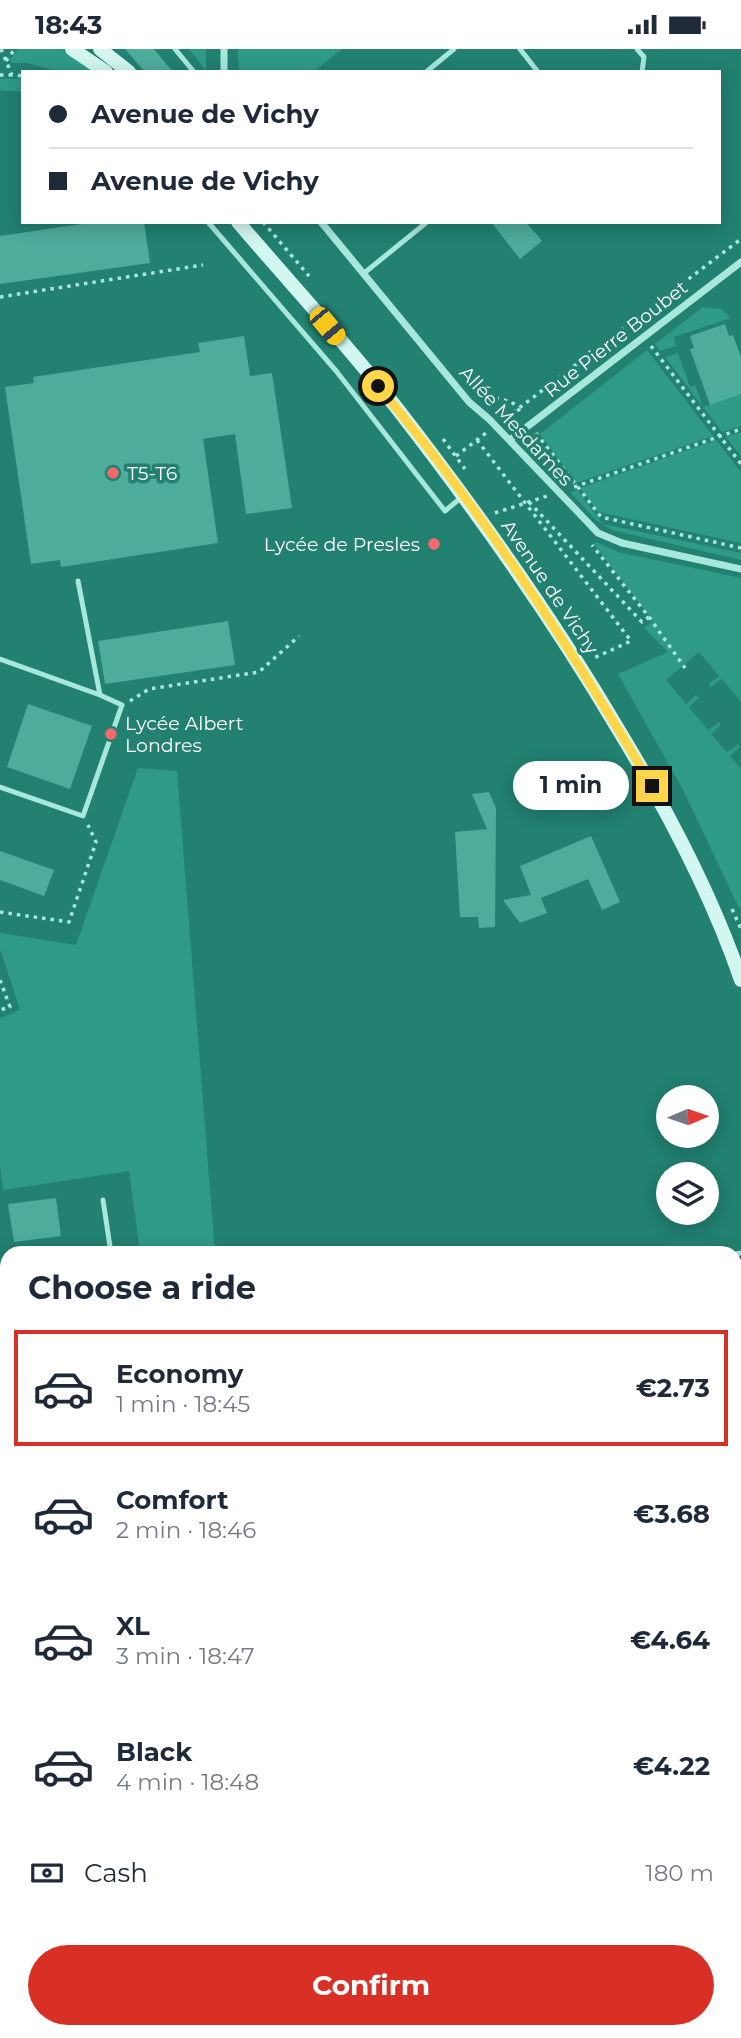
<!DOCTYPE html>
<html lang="en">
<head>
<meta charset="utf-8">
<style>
  body { margin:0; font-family:Montserrat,sans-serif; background:#f2f2f3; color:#1f2937; height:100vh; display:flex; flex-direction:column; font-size:26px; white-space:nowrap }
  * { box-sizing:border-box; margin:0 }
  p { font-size:23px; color:#747a83 }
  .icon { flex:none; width:38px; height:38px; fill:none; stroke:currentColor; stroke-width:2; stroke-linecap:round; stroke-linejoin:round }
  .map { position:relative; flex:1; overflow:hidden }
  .panel { position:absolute; left:0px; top:1197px; width:742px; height:793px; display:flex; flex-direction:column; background:#fff; border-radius:21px 21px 0 0; box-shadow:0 4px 18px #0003 }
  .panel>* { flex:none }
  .hud { position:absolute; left:21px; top:21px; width:700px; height:154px; border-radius:0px; box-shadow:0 4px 18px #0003; display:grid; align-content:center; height:154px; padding:0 28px; background:#fff }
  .needle { width:46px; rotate:88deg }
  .buttons { position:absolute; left:656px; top:1036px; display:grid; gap:14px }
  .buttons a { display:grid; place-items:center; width:63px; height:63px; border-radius:50%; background:#fff; box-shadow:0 4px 18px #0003; font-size:35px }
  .end { position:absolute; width:32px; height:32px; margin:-16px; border:9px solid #ffd54a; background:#111; box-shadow:0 0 0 4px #111 }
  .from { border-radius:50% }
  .bubble { position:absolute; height:49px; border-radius:24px; background:#fff; box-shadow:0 4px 18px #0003; font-size:23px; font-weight:700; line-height:49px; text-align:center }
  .car { position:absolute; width:21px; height:42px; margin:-21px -10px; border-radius:9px; box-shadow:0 0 5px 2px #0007; background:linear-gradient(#f5c518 24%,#345 0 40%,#f5c518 0 76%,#345 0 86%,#f5c518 0) }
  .hud b { display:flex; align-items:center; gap:24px; height:66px; font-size:26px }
  .hud b+b { border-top:2px solid #e0e1e3 }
  .hud i { width:18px; height:18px; background:#1f2937 }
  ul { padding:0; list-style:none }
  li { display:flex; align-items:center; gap:21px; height:116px; margin:0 14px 10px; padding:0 14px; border:4px solid transparent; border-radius:0px }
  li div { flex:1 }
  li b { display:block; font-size:26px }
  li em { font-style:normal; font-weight:700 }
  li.on { border-color:#d93025 }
  li>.icon { width:63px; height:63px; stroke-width:1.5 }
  h2 { padding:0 28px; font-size:32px; line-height:84px }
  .pay { display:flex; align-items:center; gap:18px; height:77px; padding:0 28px; font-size:26px }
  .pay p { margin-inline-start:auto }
  .primary-button { display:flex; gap:14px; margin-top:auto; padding:14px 28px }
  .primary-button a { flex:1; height:80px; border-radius:42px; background:#d93025; color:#fff; font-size:28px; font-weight:700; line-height:80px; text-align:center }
  .status { display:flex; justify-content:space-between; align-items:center; height:49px; padding:0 35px; background:#fff; direction:ltr }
  .status svg { height:19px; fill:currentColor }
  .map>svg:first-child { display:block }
  .green { fill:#2f9b87 }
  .building { fill:#4eac9b }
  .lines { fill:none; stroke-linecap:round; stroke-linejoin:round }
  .path { stroke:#a8e7dc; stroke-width:3.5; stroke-dasharray:3.5 5; stroke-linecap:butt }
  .service { stroke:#a8e7dc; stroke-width:5 }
  .minor { stroke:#a8e7dc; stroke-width:7 }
  .secondary { stroke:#d2f6f0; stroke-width:14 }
  .route { stroke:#ffd54a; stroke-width:9 }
  .poi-dot { fill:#f46a6c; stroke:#228171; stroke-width:2.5 }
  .labels { text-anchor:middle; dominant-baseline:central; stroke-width:7; stroke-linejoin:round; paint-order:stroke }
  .street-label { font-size:19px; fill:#fff; stroke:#228171 }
  .poi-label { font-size:19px; fill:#fff; stroke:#228171; text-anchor:start }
</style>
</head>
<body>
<div class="status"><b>18:43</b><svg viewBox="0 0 49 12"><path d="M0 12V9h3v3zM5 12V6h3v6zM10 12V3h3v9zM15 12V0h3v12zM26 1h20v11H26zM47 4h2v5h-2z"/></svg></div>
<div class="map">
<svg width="741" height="1989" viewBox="0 0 741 1989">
  <rect width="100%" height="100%" fill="#228171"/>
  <!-- green -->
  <path class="green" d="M18,0H62L99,23H61L27,14H12L10,11Z
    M189,0H206V22Z
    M238,0H342L313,23H239Z
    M0,30H23V43L0,41Z
    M703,258L721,260L731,269L674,288L676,297L660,302L655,295Z
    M647,301L713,387L576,434L540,385Z
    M678,304L690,338L695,336L703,358L741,345V377L722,383L665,308Z
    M741,383V407L726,388Z
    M536,388L572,435L565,438L527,397Z
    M716,391L741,423V494L598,463L580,439Z
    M577,441L603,475L741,504V511L612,481L596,471L570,443Z
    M596,493L618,503L741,529V653L722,630L711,638L709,635L719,627L699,603L666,631L686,655L696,646L699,649L689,658L708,681L719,673L721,676L711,685L727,703L738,695L740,698L730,707L741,720V858L739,859L683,741L618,625L668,603L644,579L653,572L594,495Z
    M138,719L177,722L215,1204H140L129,1122L3,1141L0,1118V969L20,961L0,900V884L76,896Z
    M7,1747V1983H129L99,1989H0V1749Z
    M735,1816L741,1833V1989H256L250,1983H735Z"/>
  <!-- building -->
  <path class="building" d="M125,0H154L173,23H145Z
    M95,173H144L150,214L0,235V187Z
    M491,173H526L542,192L520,210Z
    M725,275L729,287L733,286L741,308V345L710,356L690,300L694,299L690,287Z
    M244,287L250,327L272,324L292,459L246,465L235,385L203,390L218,494L61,518L60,511L31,515L5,338L34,334L33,328L200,303L198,294Z
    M228,572L235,616L105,635L98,592Z
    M28,655L92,677L70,740L7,718Z
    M489,743L496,759L495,878L479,879L478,868H460L455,783L487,780L472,745Z
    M591,787L620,853L602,861L588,830L541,849L547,864L520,874L503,851L531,846L520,817Z
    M0,802L54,821L44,847L0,831Z
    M56,1149L61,1187L14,1193L8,1155Z"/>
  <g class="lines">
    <!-- path -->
    <path class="path" d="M1,0L12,26L23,27
      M6,12L15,0
      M0,26H12
      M263,173L309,227
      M0,248L203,216
      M651,297L741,415
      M479,345L512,353L523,366
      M506,369L741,190
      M536,384L601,468L741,499
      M443,390L465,420
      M477,391L631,592L594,609
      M456,407L486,384
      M574,438L741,380
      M529,453L642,573L649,568L592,496
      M495,464L547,447
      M649,568L685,619
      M130,652L149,640L259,623L299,587
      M732,860L741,880
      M0,863L69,873L96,793L88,776
      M0,931L10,958L0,961
      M0,1293L7,1292
      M250,1983L256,1989
      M99,1989L129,1983
      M699,1989H707"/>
    <!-- service -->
    <path class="service" d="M175,0L194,23
      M520,0L538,23
      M637,0L644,8L642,23
      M426,23L454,0
      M208,173L337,323L445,462L463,447
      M363,225L427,173
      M78,532L100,646
      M0,610L100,646L122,656L83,767L0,738
      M103,1151L111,1204
      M735,1205L741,1204
      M0,1243L7,1245"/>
    <!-- minor -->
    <path class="minor" d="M224,0V23
      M321,173L469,353L489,370L598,484L622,494L741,520
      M510,391L741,213
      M0,1320L7,1319
      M0,1490L7,1489"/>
    <!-- secondary -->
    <path class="secondary" d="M72,0L106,23
      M100,0L129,23
      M238,173C291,235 346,294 396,358C476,461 552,568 618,680C666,759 711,843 741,931"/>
  </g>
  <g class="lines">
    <!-- route -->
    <path class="route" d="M378,337C482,461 570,598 652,737"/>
  </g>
  <!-- markers -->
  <g class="poi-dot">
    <circle cx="113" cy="424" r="7"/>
    <circle cx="434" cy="495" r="7"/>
    <circle cx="111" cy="685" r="7"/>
  </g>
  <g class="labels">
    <!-- street labels -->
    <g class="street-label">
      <text transform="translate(616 290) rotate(-38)">Rue Pierre Boubet</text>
      <text transform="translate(516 377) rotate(47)">Allée Mesdames</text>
      <text transform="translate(550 538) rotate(56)">Avenue de Vichy</text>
    </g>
    <!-- poi labels -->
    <g class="poi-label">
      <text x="127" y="424">T5-T6</text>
      <text x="420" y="495" text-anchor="end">Lycée de Presles</text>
      <text x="125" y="674">Lycée Albert<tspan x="125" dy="22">Londres</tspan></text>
    </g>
  </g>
</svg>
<div class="buttons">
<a><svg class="needle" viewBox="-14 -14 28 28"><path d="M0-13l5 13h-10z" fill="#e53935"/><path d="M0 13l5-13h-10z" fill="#747a83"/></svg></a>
<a><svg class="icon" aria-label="layers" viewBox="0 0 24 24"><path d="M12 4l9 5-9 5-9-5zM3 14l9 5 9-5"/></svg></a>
</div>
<i class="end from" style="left:378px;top:337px"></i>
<i class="end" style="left:652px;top:737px"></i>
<div class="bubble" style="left:513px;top:712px;width:116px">1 min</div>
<i class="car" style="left:327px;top:277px;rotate:140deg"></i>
<div class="hud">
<b><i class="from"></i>Avenue de Vichy</b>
<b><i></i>Avenue de Vichy</b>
</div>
<section class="panel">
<h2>Choose a ride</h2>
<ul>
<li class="on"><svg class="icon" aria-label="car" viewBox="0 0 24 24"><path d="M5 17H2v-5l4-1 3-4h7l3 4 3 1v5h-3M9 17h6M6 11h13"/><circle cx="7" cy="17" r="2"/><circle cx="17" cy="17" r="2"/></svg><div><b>Economy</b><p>1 min · 18:45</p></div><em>€2.73</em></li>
<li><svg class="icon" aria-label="car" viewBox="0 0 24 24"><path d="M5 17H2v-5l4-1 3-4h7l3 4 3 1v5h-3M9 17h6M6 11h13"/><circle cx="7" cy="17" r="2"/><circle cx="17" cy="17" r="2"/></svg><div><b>Comfort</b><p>2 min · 18:46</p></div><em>€3.68</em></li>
<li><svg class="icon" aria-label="car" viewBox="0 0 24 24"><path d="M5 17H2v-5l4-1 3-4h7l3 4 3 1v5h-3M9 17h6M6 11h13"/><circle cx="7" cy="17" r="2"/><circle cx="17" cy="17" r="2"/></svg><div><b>XL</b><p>3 min · 18:47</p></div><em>€4.64</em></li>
<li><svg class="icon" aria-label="car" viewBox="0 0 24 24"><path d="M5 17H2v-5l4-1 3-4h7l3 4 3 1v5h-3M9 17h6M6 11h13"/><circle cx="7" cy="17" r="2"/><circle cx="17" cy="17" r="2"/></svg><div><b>Black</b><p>4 min · 18:48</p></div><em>€4.22</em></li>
</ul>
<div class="pay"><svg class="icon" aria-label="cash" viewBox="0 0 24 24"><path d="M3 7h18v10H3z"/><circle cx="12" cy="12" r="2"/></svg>Cash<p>180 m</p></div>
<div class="primary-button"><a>Confirm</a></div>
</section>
</div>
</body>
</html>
